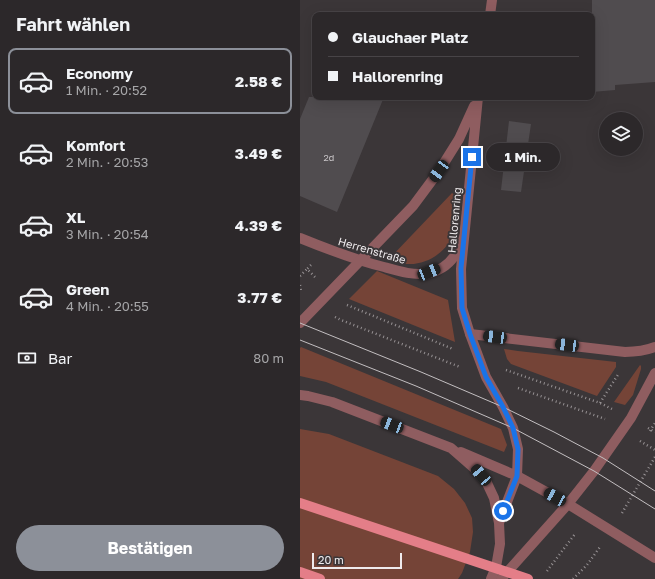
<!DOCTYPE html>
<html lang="de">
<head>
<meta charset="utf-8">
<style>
  body { margin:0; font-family:"Golos Text",sans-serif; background:#343032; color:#f1f3f6; height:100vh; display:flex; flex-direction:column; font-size:15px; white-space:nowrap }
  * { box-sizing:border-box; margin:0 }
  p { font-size:13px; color:#a6a6a8 }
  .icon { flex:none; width:22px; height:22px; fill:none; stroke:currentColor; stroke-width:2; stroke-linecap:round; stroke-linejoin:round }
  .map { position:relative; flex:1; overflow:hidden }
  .sheet { display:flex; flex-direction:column; background:#2c282a; width:300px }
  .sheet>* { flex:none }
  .top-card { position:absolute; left:12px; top:12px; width:283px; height:88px; border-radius:8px; box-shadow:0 4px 16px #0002,0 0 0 1px #484447; display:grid; align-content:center; height:88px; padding:0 16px; background:#2c282a }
  .fabs { position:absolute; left:299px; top:112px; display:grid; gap:8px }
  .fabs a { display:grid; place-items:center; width:44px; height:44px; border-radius:50%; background:#2c282a; box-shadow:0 4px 16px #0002,0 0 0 1px #484447; font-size:20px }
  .scale { position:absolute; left:12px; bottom:10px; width:90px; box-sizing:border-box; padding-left:4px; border:2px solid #efebed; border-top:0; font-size:11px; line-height:14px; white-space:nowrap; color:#efebed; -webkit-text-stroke:3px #3b3638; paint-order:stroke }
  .end { position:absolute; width:18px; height:18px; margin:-9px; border:5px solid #1a73e8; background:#fff; box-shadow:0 0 0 2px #fff }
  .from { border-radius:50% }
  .bubble { position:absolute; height:28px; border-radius:14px; background:#2c282a; box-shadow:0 4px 16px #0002,0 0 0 1px #484447; font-size:13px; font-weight:700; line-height:28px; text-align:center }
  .car { position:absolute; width:12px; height:24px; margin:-12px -6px; border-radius:5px; box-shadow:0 0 3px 1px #0007; background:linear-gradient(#222 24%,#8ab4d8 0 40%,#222 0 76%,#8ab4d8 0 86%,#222 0) }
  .top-card b { display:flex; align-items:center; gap:14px; height:38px; font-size:15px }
  .top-card b+b { border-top:1px solid #484447 }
  .top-card i { width:10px; height:10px; background:#f1f3f6 }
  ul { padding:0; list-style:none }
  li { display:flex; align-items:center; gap:12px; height:66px; margin:0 8px 6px; padding:0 8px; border:2px solid transparent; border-radius:8px }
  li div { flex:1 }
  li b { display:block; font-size:15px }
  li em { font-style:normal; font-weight:700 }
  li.selected { border-color:#8c9099 }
  li>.icon { width:36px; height:36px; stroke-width:1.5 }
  h2 { padding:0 16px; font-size:18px; line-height:48px }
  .pay { display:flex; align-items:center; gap:10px; height:44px; padding:0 16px; font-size:15px }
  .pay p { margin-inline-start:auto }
  .cta { display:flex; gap:8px; margin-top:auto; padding:8px 16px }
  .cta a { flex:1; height:46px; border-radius:24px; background:#8c9099; color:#fff; font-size:16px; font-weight:700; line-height:46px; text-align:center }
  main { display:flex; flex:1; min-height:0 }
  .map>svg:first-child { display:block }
  .green { fill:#754437 }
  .building { fill:#504c4f }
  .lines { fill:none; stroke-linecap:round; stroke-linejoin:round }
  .path { stroke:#979294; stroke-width:2.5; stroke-dasharray:1 3; stroke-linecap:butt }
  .minor { stroke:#8f5d60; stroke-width:10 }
  .tertiary { stroke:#8f5d60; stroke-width:10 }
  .primary { stroke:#e47e88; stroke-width:10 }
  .tram { stroke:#c3bfc1; stroke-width:1 }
  .primary-bridge { stroke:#e47e88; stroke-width:10 }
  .route { stroke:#1a73e8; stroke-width:5 }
  .labels { text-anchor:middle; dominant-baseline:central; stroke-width:4; stroke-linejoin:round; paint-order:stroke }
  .number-label { font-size:9px; fill:#c7c3c6 }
  .street-label { font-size:11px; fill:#efebed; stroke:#3b3638 }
</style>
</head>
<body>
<main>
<section class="sheet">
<h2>Fahrt wählen</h2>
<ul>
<li class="selected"><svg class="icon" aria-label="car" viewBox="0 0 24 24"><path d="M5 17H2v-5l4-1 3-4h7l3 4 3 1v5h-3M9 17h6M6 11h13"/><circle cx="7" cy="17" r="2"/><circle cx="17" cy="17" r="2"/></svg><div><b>Economy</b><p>1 Min. · 20:52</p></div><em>2.58 €</em></li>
<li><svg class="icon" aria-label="car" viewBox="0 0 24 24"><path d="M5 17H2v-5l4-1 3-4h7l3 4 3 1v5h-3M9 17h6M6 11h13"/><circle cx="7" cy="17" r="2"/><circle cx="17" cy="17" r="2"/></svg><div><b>Komfort</b><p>2 Min. · 20:53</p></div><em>3.49 €</em></li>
<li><svg class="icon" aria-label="car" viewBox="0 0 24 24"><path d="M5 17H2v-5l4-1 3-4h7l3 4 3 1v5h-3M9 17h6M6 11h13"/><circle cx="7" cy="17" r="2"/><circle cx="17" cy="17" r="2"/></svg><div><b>XL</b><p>3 Min. · 20:54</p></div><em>4.39 €</em></li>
<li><svg class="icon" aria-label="car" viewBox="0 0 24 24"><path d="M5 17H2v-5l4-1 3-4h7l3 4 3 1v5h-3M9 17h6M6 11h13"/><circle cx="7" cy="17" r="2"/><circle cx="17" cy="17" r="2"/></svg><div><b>Green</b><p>4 Min. · 20:55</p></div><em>3.77 €</em></li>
</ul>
<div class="pay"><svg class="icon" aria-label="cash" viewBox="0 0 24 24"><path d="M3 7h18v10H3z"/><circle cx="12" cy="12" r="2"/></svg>Bar<p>80 m</p></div>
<div class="cta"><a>Bestätigen</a></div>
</section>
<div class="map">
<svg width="355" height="579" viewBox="0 0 355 579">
  <rect width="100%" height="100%" fill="#3b3638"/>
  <!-- green -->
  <path class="green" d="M152,193L155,195L158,200L152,237C145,253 126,265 108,264C105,264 101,264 98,262C96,261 93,258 91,257Z
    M77,271L148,300L155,342L49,299Z
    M1,347L201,429L207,445L204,452L26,382L0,376V348Z
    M204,349L218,351L316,362V367L297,396L211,364L207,359Z
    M340,365L341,366V369L333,395L325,405L314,402Z
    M0,429L29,434L138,476L154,489L165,503L172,518L173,532L170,552L162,573L158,579H0Z"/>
  <!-- building -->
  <path class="building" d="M292,0H355V82L315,85V90L292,92Z
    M9,97H84L37,212L0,196V119Z
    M209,121L231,124L221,192L201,190Z"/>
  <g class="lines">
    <!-- path -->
    <path class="path" d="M11,265L7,269L15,277
      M0,276L7,269
      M0,285L1,291
      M47,305L153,349
      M35,317L41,320L160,367
      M206,370L300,403L312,409
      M218,388L305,419
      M300,403L319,373
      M348,428L355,432
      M350,431L355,423
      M340,441L355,450
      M322,513L355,457
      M247,571L275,534
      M273,579L287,565L300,547"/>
    <!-- minor -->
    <path class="minor" d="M0,238C27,249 55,260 84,267C98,271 114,276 129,273C147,269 157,256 162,240
      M170,334L325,352C335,352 345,351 355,347
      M201,579L268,504L294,471L331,418L355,373"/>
    <!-- tertiary -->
    <path class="tertiary" d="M190,15L192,0
      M178,97L161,269L162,308L170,334L186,377L203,407L213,428L218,449L217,476L199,523
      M0,323L113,206L139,171L159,139L174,106
      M0,395L8,396L32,402L151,448L175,469L186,481L194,498L199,523L200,544L196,567L191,579
      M161,452L217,476L268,504L355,558"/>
    <!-- primary -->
    <path class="primary" d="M0,572L20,579"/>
    <!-- tram -->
    <path class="tram" d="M0,323L121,372L203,407L254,432L303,458L355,491
      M0,340L116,386L213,428L294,471L355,509"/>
    <!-- primary-bridge -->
    <path class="primary-bridge" d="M0,503L228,579"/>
  </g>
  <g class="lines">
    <!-- route -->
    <path class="route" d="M172,157L161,268L162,308L170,334L186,377L203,407L213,428L218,449L217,476L203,511"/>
  </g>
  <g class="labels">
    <!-- number labels -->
    <g class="number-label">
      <text x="29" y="157">2d</text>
    </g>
    <!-- street labels -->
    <g class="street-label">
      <text transform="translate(154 220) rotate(-85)">Hallorenring</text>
      <text transform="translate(72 250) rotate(16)">Herrenstraße</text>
    </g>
  </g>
</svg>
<div class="fabs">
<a><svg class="icon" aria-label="layers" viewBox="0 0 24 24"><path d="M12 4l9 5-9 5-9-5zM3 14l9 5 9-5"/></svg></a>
</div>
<div class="scale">20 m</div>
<i class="end from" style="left:203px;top:511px"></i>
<i class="end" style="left:172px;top:157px"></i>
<div class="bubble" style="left:186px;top:143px;width:74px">1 Min.</div>
<i class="car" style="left:139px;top:171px;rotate:216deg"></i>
<i class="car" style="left:129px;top:272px;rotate:68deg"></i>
<i class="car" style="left:195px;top:337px;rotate:277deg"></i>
<i class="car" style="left:267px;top:345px;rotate:277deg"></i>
<i class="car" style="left:92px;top:425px;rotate:291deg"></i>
<i class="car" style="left:181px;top:475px;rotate:320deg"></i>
<i class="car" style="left:255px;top:497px;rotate:299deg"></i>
<div class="top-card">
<b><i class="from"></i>Glauchaer Platz</b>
<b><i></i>Hallorenring</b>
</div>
</div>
</main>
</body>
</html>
